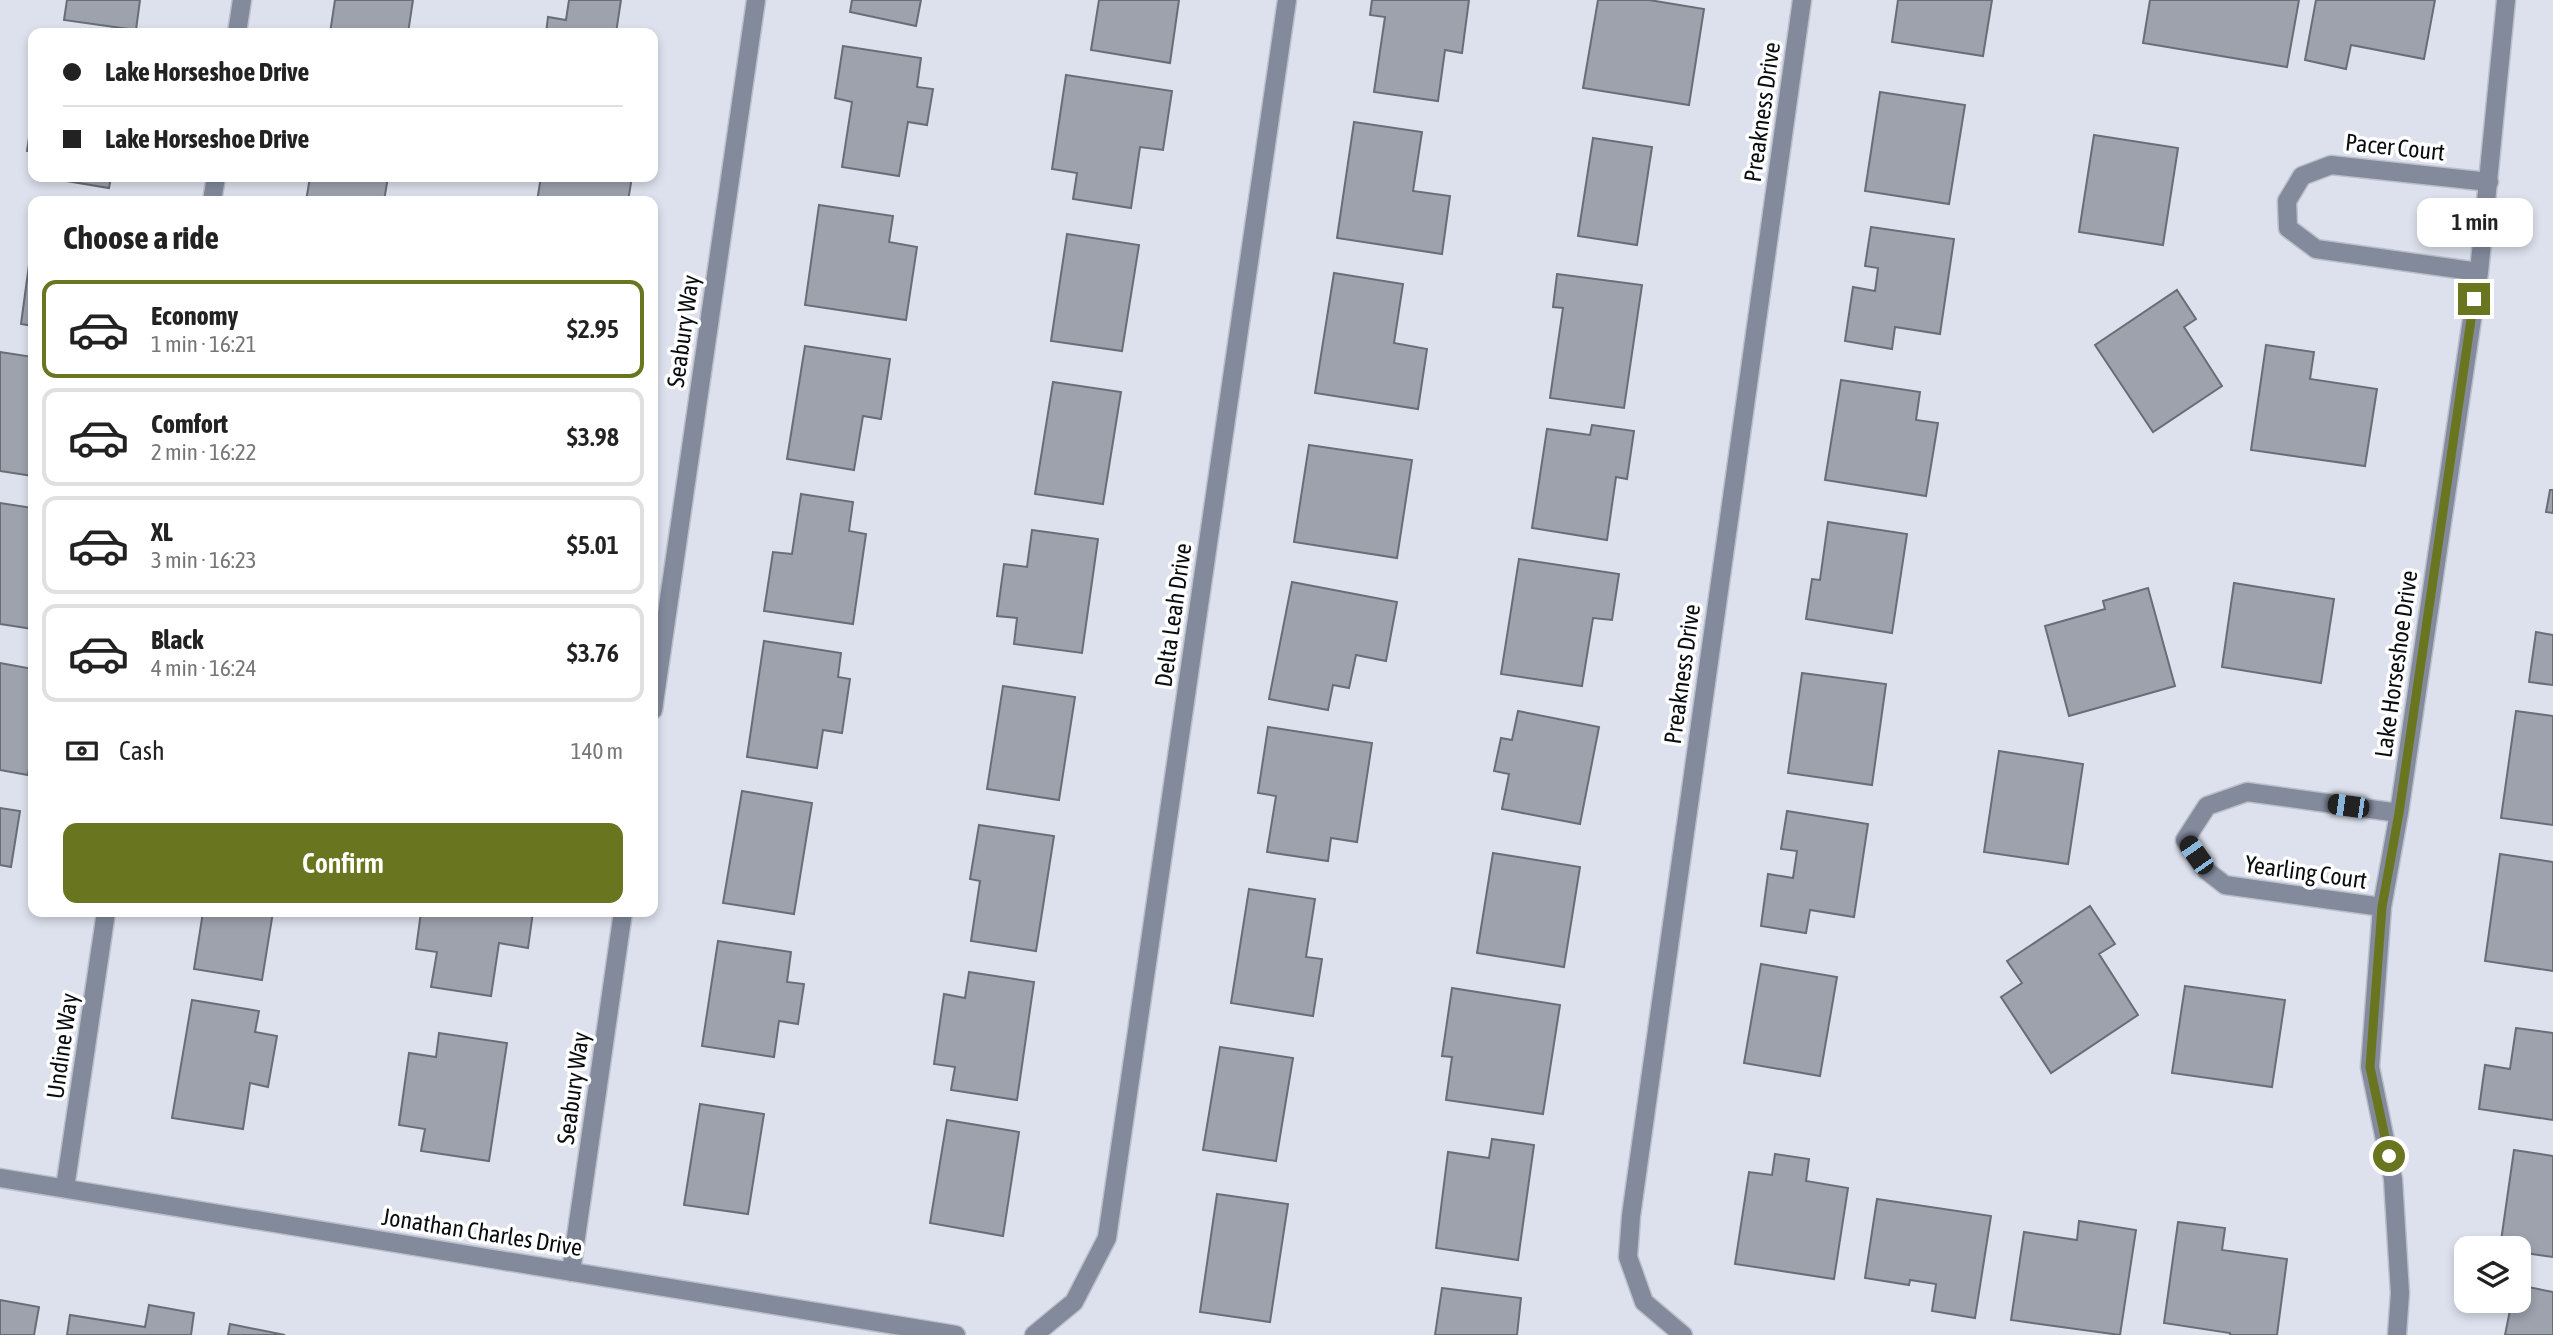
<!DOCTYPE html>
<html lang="en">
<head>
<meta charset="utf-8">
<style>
  body { margin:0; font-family:"Asap Condensed",sans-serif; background:#f2f2f2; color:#222; height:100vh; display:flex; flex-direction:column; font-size:26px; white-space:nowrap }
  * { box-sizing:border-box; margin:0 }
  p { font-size:23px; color:#767676 }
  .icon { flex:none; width:38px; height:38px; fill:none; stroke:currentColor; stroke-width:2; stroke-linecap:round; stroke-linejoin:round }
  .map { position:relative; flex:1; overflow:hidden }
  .sheet { position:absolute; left:28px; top:196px; width:630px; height:721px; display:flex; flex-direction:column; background:#fff; border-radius:14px; box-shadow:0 4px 10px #0003 }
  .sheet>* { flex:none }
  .guide { position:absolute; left:28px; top:28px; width:630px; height:154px; border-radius:14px; box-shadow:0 4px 10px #0003; display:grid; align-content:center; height:154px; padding:0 35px; background:#fff }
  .buttons { position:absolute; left:2454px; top:1236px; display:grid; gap:14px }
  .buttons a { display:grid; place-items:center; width:77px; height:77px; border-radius:14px; background:#fff; box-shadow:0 4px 10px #0003; font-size:35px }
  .end { position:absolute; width:32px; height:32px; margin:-16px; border:9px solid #6a7520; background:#fff; box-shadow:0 0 0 4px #fff }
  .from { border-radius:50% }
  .bubble { position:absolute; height:49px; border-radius:14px; background:#fff; box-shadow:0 4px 10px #0003; font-size:23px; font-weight:600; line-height:49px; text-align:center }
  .car { position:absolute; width:21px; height:42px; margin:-21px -10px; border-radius:9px; box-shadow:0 0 5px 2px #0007; background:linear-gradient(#222 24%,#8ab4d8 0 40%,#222 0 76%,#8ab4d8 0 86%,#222 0) }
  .guide b { display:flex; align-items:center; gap:24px; height:66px; font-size:26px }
  .guide b+b { border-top:2px solid #e0e0e0 }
  .guide i { width:18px; height:18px; background:#222 }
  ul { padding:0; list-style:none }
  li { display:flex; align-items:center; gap:21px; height:98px; margin:0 14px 10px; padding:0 21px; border:4px solid #e0e0e0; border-radius:14px }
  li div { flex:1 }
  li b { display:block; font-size:26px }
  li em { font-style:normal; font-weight:600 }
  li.on { border-color:#6a7520 }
  li>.icon { width:63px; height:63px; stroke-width:1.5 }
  h2 { padding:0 35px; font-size:32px; line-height:84px }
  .pay { display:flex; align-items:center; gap:18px; height:77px; padding:0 35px; font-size:26px }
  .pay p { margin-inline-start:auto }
  .cta { display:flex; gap:14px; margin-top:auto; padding:14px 35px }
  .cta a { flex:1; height:80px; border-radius:14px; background:#6a7520; color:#fff; font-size:28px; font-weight:600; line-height:80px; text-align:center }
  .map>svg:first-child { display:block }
  .building { fill:#9da2ad; stroke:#686d77; stroke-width:2 }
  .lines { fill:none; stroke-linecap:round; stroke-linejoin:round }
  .street-casing { stroke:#babfc9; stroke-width:21 }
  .street { stroke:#828a9c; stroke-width:18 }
  .route { stroke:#6a7520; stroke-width:9 }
  .labels { text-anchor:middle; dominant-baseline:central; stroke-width:7; stroke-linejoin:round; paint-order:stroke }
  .street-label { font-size:24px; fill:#0a0c0f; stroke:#fff }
</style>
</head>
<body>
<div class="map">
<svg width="2553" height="1335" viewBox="0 0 2553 1335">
  <rect width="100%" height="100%" fill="#dce1ed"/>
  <!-- building -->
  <path class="building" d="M67,0H140L136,30L64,20Z
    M335,0H413L408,33H330Z
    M569,0H621L616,33H546L548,17L566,20Z
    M852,0H921L916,26L850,12Z
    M1099,0H1179L1170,63L1091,50Z
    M1372,0H1469L1462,53L1445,50L1438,101L1374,92L1385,17L1370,15Z
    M1598,0H1649L1704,9L1689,105L1583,88Z
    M1898,0H1992L1983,56L1892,42Z
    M2150,0H2299L2287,67L2143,43Z
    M2316,0H2435L2424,59L2351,45L2346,69L2305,60Z
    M843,46L921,58L917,87L933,89L927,125L908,122L899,176L842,167L852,102L835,98Z
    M1066,75L1172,91L1163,150L1140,147L1131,208L1073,199L1077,173L1052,169Z
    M1880,92L1965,105L1949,204L1865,191Z
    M33,111V152L27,151Z
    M1354,122L1422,132L1413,191L1450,196L1442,254L1337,238Z
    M2094,135L2178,148L2163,245L2079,232Z
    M1593,138L1652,147L1637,245L1578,236Z
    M42,177H111L109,188Z
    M310,177H388L384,201H306Z
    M541,177H632L628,201H537Z
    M819,205L893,216L889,242L917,247L906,320L805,305Z
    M1871,227L1954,239L1940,334L1895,327L1892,349L1845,341L1853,287L1875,291L1878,268L1865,266Z
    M1067,234L1139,245L1122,351L1051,341Z
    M33,235V326L21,324Z
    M1334,273L1403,284L1394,343L1427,349L1418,409L1315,393Z
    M1557,274L1642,285L1624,408L1550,398L1563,308L1553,307Z
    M2177,290L2196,319L2184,327L2222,386L2153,432L2095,345Z
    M2266,345L2314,352L2310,379L2377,389L2365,466L2251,450Z
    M805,346L890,359L881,419L863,416L854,470L787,459Z
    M0,352L33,357V476L0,471Z
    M1841,380L1920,392L1916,420L1938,423L1926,496L1825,480Z
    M1053,382L1121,392L1103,504L1035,494Z
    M1592,425L1634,431L1627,479L1616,477L1607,540L1532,528L1547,429L1590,435Z
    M1309,445L1412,460L1397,558L1294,542Z
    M2550,490H2553V513L2546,512Z
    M801,494L853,502L849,531L866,534L853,624L764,611L773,552L792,554Z
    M0,503L33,508V629L0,624Z
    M1828,522L1907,534L1892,633L1806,619L1812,579L1820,580Z
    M1032,530L1098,539L1082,653L1014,644L1017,618L997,616L1004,564L1027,567Z
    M1519,559L1619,574L1612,620L1593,618L1582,686L1501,674Z
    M1292,582L1397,602L1386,661L1356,655L1349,688L1333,685L1328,710L1269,699Z
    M2234,583L2334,599L2321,683L2222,667Z
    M2148,588L2175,686L2069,716L2045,626L2105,609L2103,601Z
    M2536,632L2553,635V685L2529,682Z
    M764,641L841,653L838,677L850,679L842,733L823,730L817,768L747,757Z
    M0,663L33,669V743L28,775L0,770Z
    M1802,673L1886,684L1872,785L1788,773Z
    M1003,686L1075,697L1059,800L987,789Z
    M1518,711L1599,727L1580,824L1502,809L1509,774L1494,771L1501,738L1512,740Z
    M2516,711L2553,716V825L2501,818Z
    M1268,727L1372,743L1357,842L1331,838L1328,861L1267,852L1276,796L1258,793Z
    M1999,751L2083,764L2068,864L1984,852Z
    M742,791L812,803L794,914L723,903Z
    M0,808L20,811L11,867L0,865Z
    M1787,811L1868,824L1854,917L1810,910L1806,933L1761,926L1768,874L1793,878L1797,851L1781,849Z
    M979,825L1054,836L1036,951L971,941L980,881L970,879Z
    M1493,853L1580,867L1564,967L1477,953Z
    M2500,854L2553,862V971L2485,961Z
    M1249,889L1315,899L1306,957L1322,959L1313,1016L1231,1003Z
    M2090,906L2115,944L2099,954L2138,1015L2051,1073L2001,997L2022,983L2007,961Z
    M203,912H273L262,980L194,969Z
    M421,912H533L528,948L499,943L491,996L431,987L437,952L416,949Z
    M718,941L791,952L787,982L804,984L798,1024L779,1021L774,1057L702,1046Z
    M1761,964L1837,977L1820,1076L1744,1063Z
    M969,972L1034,982L1017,1100L951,1090L955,1067L934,1064L944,994L965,998Z
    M2185,986L2285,1000L2272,1087L2172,1073Z
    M1452,988L1560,1005L1543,1114L1446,1100L1452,1057L1442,1056Z
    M192,1000L259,1011L255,1032L277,1036L268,1087L250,1083L243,1129L172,1118Z
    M2516,1028L2553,1033V1120L2479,1109L2485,1065L2510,1069Z
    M439,1033L507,1043L489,1161L421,1151L425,1129L399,1125L409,1053L436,1057Z
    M1220,1047L1293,1058L1276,1161L1203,1150Z
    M700,1104L764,1114L748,1214L684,1205Z
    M947,1120L1019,1132L1003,1236L930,1223Z
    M1492,1139L1534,1145L1518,1260L1436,1248L1448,1152L1489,1158Z
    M2514,1150L2553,1156V1257L2518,1252V1248H2500Z
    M1775,1154L1809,1159L1806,1181L1848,1188L1834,1279L1735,1264L1749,1172L1772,1175Z
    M1217,1194L1288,1204L1270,1322L1200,1312Z
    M1877,1199L1991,1216L1975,1318L1932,1311L1936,1284L1910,1280L1909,1285L1865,1278Z
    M2079,1221L2136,1230L2120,1335L2011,1320L2024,1232L2077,1240Z
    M2178,1222L2225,1228L2222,1250L2287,1259L2277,1335H2230V1333L2164,1323Z
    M2518,1285L2553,1292V1335H2505L2512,1300H2518Z
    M1442,1288L1521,1298L1517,1335H1435Z
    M0,1300L39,1307L34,1335H0Z
    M149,1305L194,1313L191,1335H67L70,1315L145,1327Z
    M230,1324L285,1335H228Z"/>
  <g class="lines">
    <defs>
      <path id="street" d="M237,33L242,0
        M212,201L216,177
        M2479,272L2316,249L2288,228L2287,201L2302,176L2331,165L2489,182
        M653,710L756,0
        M2382,907L2225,885L2207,871L2185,840L2207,806L2247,792L2399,813
        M0,1178L956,1335
        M65,1188L106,912
        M571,1272L623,912
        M1034,1335L1074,1302L1107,1238L1287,0
        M1683,1335L1644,1302L1628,1257L1631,1216L1802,0
        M2397,1335L2400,1293L2393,1179L2370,1067L2382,907L2399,813L2479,272L2506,0"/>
    </defs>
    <!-- street casing -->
    <use href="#street" class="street-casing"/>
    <!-- street -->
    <use href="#street" class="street"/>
  </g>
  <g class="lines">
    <!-- route -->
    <path class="route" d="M2389,1156L2370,1067L2382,907L2399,813L2474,299"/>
  </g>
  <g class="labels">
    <!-- street labels -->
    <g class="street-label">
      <text transform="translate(1762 112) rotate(-82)">Preakness Drive</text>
      <text transform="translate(2395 147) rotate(6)">Pacer Court</text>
      <text transform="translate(683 331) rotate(-82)">Seabury Way</text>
      <text transform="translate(1173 615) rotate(-82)">Delta Leah Drive</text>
      <text transform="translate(2396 664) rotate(-82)">Lake Horseshoe Drive</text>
      <text transform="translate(1682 674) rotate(-82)">Preakness Drive</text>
      <text transform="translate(2306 872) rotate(8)">Yearling Court</text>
      <text transform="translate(62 1046) rotate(-82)">Undine Way</text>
      <text transform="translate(573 1088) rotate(-82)">Seabury Way</text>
      <text transform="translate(482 1232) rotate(9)">Jonathan Charles Drive</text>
    </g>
  </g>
</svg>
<div class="buttons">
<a><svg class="icon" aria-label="layers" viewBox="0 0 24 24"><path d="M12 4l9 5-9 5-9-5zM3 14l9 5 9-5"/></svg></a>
</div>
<i class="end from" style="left:2389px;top:1156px"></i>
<i class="end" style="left:2474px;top:299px"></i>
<div class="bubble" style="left:2417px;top:198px;width:116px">1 min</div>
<i class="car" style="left:2348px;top:806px;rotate:278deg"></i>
<i class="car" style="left:2196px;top:855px;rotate:325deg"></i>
<div class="guide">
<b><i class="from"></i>Lake Horseshoe Drive</b>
<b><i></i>Lake Horseshoe Drive</b>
</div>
<section class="sheet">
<h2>Choose a ride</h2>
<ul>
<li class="on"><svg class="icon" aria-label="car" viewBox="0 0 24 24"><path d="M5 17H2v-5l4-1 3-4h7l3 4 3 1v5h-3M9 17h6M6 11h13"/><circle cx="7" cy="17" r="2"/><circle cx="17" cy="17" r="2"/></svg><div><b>Economy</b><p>1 min · 16:21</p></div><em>$2.95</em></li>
<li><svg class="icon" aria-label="car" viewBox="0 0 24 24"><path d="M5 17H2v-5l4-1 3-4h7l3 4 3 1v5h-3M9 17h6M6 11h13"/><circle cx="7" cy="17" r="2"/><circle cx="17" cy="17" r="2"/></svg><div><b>Comfort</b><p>2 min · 16:22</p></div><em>$3.98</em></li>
<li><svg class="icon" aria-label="car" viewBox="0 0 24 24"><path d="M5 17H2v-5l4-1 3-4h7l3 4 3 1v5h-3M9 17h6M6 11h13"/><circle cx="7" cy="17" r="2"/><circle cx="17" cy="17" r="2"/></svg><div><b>XL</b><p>3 min · 16:23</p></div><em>$5.01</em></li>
<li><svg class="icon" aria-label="car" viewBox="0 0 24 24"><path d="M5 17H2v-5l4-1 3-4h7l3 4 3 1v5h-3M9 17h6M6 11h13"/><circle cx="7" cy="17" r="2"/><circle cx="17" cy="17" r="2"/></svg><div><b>Black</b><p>4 min · 16:24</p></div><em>$3.76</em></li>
</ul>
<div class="pay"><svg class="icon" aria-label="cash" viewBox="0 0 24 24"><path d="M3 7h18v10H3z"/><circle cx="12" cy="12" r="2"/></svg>Cash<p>140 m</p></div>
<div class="cta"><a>Confirm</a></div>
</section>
</div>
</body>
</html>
